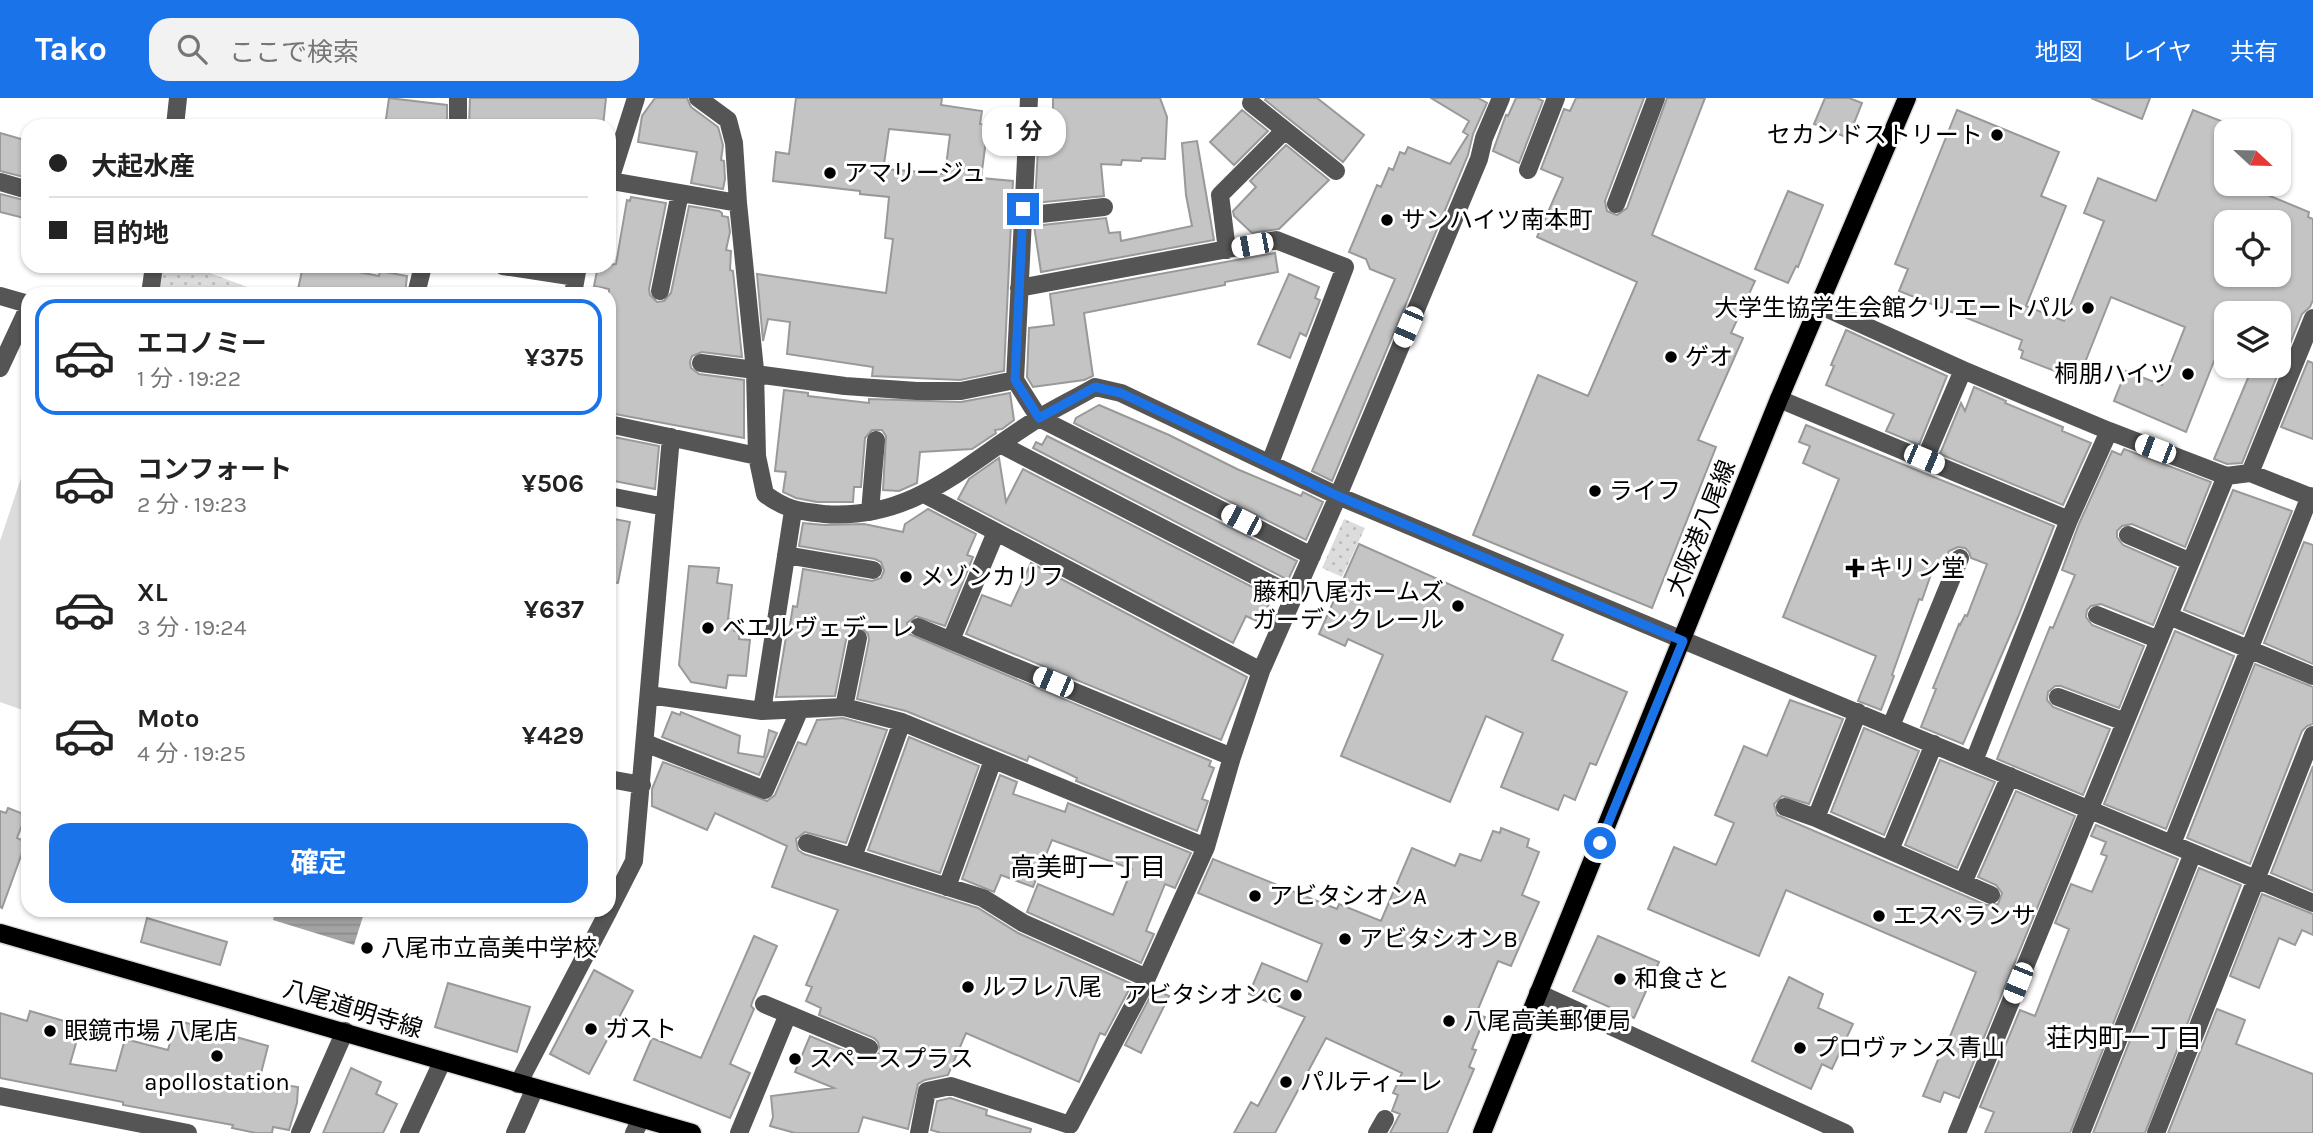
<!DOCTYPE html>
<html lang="ja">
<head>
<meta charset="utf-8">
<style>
  body { margin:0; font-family:Karla,"Noto Sans JP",sans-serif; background:#f2f2f2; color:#222; height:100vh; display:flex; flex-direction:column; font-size:26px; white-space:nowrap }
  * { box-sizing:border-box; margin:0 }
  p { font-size:23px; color:#767676 }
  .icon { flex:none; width:38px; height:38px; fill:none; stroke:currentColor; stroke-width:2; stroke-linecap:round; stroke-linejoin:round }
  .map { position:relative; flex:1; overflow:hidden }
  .drawer { position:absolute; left:21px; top:189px; width:595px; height:630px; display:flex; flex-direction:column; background:#fff; border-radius:21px; box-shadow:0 2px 5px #0004 }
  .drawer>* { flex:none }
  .banner { position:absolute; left:21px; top:21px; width:595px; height:154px; border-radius:21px; box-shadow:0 2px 5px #0004; display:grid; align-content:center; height:154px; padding:0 28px; background:#fff }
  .needle { width:46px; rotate:112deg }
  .fabs { position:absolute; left:2214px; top:21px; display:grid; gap:14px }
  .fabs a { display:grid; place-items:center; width:77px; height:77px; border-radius:14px; background:#fff; box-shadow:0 2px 5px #0004; font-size:35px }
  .end { position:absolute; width:32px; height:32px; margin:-16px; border:9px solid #1a73e8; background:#fff; box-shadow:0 0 0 4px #fff }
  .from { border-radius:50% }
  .bubble { position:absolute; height:49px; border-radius:21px; background:#fff; box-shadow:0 2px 5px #0004; font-size:23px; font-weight:700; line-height:49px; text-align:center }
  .car { position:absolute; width:21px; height:42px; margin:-21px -10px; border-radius:9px; box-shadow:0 0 5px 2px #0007; background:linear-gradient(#fff 24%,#345 0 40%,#fff 0 76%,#345 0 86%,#fff 0) }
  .banner b { display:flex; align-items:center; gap:24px; height:66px; font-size:26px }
  .banner b+b { border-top:2px solid #e0e0e0 }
  .banner i { width:18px; height:18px; background:#222 }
  ul { padding:12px 0 0; list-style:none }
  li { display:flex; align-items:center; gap:21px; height:116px; margin:0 14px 10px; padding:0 14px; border:4px solid transparent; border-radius:21px }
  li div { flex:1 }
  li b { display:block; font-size:26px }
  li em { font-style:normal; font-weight:700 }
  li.active { border-color:#1a73e8 }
  li>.icon { width:63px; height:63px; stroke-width:1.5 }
  .primary-button { display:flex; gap:14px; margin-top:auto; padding:14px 28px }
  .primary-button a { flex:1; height:80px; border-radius:21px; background:#1a73e8; color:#fff; font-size:28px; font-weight:700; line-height:80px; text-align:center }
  header { display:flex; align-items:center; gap:42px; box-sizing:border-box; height:98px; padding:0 35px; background:#1a73e8; color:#fff }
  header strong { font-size:33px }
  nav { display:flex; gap:38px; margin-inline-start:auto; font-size:24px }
  .search { width:490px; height:63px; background:#f2f2f2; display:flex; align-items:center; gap:18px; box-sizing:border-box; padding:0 24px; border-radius:21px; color:#767676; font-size:26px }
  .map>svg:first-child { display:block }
  .park { fill:url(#park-dots) }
  .pitch { fill:#dcdcdc }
  .water { fill:url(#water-rules) }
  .building { fill:#c4c4c4; stroke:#999; stroke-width:2; fill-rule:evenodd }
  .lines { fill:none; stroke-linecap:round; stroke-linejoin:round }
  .major-casing { stroke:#dbdbdb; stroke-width:21 }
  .minor { stroke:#555; stroke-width:18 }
  .major { stroke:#000; stroke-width:18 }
  .route { stroke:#1a73e8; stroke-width:9 }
  .poi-dot { fill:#000; stroke:#fff; stroke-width:2.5 }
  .labels { text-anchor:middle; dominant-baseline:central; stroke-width:6; stroke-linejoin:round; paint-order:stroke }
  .poi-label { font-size:24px; fill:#000; stroke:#fff; text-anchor:start }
  .street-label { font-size:24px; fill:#000; stroke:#fff }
  .neighbourhood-label { font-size:26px; fill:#000; stroke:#fff }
</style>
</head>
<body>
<header>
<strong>Tako</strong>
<div class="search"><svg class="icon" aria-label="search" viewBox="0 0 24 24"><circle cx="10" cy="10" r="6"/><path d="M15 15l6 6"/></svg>ここで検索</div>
<nav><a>地図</a><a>レイヤ</a><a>共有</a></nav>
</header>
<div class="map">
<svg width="2313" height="1035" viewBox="0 0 2313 1035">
  <defs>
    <pattern id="park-dots" width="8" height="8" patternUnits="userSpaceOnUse" patternTransform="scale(1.75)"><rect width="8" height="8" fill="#dcdcdc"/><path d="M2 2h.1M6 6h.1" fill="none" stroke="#bbb" stroke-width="1.8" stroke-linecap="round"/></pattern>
    <pattern id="water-rules" width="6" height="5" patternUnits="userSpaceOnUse" patternTransform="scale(1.75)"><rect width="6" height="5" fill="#a3a3a3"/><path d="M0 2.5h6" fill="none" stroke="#8b8b8b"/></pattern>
  </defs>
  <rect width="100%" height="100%" fill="#fff"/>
  <!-- park -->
  <path class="park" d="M162,168H191L266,196H156Z
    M1344,421L1365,430L1342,479L1322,470Z"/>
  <!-- pitch -->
  <path class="pitch" d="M28,359V614L0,604V443Z"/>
  <!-- water -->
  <path class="water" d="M276,812H365L354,847L273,822Z"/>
  <!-- building -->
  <path class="building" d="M389,0L447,7V28H385Z
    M470,0H606L603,28L550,25V28H469Z
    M655,0H687L691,9L718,29L723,47L721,62L724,63L725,81L723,91L691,85L697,54L638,44L642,18Z
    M796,0H942L941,7L982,13L980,26L988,27L981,80L1013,83L1004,273L960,282L872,278L873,269L787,256L790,224L768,221L763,243L757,176L886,195L893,141L885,140L889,99L860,96V93L773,83L776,54L789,56ZM889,31L950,37L945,76L886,71L887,66H884Z
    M1053,0H1160L1167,19L1165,61L1142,60L1141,63L1122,62L1121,67L1101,66L1104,98L1035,105L1038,50L1044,51V17H1053Z
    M1266,0H1317L1364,37L1343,64L1265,2Z
    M1431,0H1478L1487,5L1473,36L1468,57L1332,383L1312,373L1395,181L1370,171L1366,161L1349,154L1377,87L1381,89L1389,70L1393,72L1400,54L1405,56L1408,49L1450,66L1468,37L1463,34L1469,23Z
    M1516,0H1537L1543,3L1519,65L1493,53L1506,17L1508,18Z
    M1576,0H1644L1605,103L1607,113L1617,117L1627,110L1667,0H1705L1652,137L1755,183L1731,235L1743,240L1698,342L1716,349L1652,510L1473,437L1538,277L1588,298L1637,184L1537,139L1563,80L1541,71L1564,11L1570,13Z
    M1825,0H1849L1862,5L1848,40L1814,26Z
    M2091,0H2150L2142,21Z
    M1242,12L1268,33L1234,67L1210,44Z
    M1957,12L2059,54L2041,98L2066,108L2026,208L2064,223L2104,123L2084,115L2098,80L2156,103L2193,12L2226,25V49L2216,75L2226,79V86H2263L2260,94L2309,114L2308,119L2313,121V202L2310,209L2302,216L2242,365L2227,366L2214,361L2253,268H2278V215H2226V250L2220,248L2186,334L2114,303L2126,273L2162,287L2185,229L2111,199L2078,282L2021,260L2023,253L2019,251L2022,242L1899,193L1908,171L1895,166ZM2226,124H2278V177H2226Z
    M0,35L28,43V80L0,73Z
    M1197,43L1214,142L1041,174L1034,128L1106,120L1109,135L1120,134L1121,143L1192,128L1186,97L1182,45Z
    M1286,47L1329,82L1279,131L1252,135L1234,118L1233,113L1256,89L1250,83Z
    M1788,93L1823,107L1798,169L1796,168L1788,185L1755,171Z
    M0,96L28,103V121L0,114Z
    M631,99L666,105L649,191L650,197L657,204L664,203L671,195L689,108L719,113L722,115V118L728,119L730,134L726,152L731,153L730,172L733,173L742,259L702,254L692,258L690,264L691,270L699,276L744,282V340L609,315V191L594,188L598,168L616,166L627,102L630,103Z
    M1275,155L1278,174L1225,184V187L1084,215L1093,278L1084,282L1033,289L1027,279L1029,230L1054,227L1050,196Z
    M303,168H328L379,178L380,173L407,178L405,196H297Z
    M1289,176L1319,189L1315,200L1320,202L1306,238L1300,235L1290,260L1258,246Z
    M1846,232L1947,278L1919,347L1886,333L1894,316L1826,287L1834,268L1831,267Z
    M2308,263L2313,265V341L2281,329Z
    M1974,289L2006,303L2005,305L2063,329L2062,333L2091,345L2063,407L1940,356L1961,305L1965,313Z
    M784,292L808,295V298L869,305V301L961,304L1010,295L1014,322L1002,331L995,332L996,335L972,351L920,354L917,385L899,393L883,392L886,338L882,332H872L865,340L861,389H854L853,404H817L796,400L783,394L786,374L775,373Z
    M1099,307L1169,337L1237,371L1301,398L1303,394L1323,404L1306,442L1074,325L1076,320Z
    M1806,327L2054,428L2018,519L1963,646L1921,629L1936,591L1933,590L1959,526L1960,527L1965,517L1967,518L1987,466L1971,460L1969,454L1965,450L1958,449L1949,453L1943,468L1935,465L1922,502L1919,501L1892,577L1894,578L1881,612L1858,603L1876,558L1783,519L1839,381L1803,365L1810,348L1799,344Z
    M609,338L659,348L655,391L609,382Z
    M1047,338L1297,463L1288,482L1033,350L1036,344L1042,347Z
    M2124,351L2211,384L2185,449L2132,426L2122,428L2117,433V439L2123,447L2176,470L2153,527L2101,506L2091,508L2087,512L2086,519L2092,527L2144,548L2119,610L2061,588H2055L2048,594L2047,602L2053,609L2110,631L2083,697L1997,661L2050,529L2053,530L2075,477L2062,472L2079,426L2112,353L2121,357Z
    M999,360L1006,404L1023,371L1272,499L1261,525L1246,518L1233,545L958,401L969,381Z
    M2233,392L2292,413L2243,536L2184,512Z
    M928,411L976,436L967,457L973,459L945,528L916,518L907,525L909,536L1211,663L1209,668L1214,670L1202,701L1208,703L1197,733L1076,683L1077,680L1067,675L1029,658L1027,663L1025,662L906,613L857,601L869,542L868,536L861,529L854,530L847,537L835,598L776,599L786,539H788L793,508L797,509L803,471L872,483L881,480L884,473L881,464L875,461L799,448L803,425L824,427L864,426L903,434L905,426Z
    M609,420L630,424L618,485L609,484Z
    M2304,444L2313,447V566L2264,545Z
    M1359,446L1563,537L1552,562L1627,594L1596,667L1590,665L1575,702L1564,697L1558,712L1501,689L1523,635L1486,618L1450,704L1341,658L1383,557L1348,541L1345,548L1319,536Z
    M1031,465L1247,579L1221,642L966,536L982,497L1011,508Z
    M689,468L719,470L717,485L732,487L728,521L735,522L734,533L739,534V541L750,542L746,578L728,577L726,590L691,584L679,567Z
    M2175,533L2234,558L2166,731L2104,706Z
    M2255,566L2313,589V626L2307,628L2302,633L2250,766L2187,740Z
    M1790,602L1843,621L1809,706L1782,698L1774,706L1777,717L1986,807L1998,806L2002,795L1996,787L1978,779L2016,693L2075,718L1959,1000L1944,994L1940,1004L1923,998L1947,940L1949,941L1976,874L1786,792L1759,858L1648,811L1674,749L1716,767L1734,725L1715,717L1744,648L1767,658Z
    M672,614L680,617L681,614L740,638L738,655L764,659L769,632L777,635L759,677L662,639Z
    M843,620L887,632L846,745L805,734L796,741L798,752L804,756L978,810L1018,835L1132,886L1105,937L1100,935L1079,984L966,935L948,977L925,982L918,986L908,1031L863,1019L858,1035H795L770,1028L773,1019L771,998L834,990L795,974L810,938L865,961L875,959L880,954L878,944L874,940L819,917L821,910L806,903L812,889L806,887L838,812L772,789L787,748L715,715L707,732L652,708V691L663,664L767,703L775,697L798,644L806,647L817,622Z
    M1864,630L1919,653L1884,737L1831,714Z
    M909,639L979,668L940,775L868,752Z
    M1940,662L1995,684L1957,770L1905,747Z
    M2313,668V793L2271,775Z
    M1000,677L1017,684L1013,696L1065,714L1068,705L1191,755L1175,790L1165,786L1146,833L1154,836L1141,865L1027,814L1038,786L1113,817L1132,771L1052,742L1033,789L1001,777L994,794L962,781Z
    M8,710L26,717L17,740L26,744L2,810L0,809V713L6,715Z
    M2096,727L2178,761L2070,1035H1985L1994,1014L1980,1009L2020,912L2035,918L2069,831L2055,825L2071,786L2092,794L2107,758L2101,756L2106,744L2091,738Z
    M1501,730L1529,741L1527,749L1539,754L1522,797L1539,804L1511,868L1498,863L1476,916L1485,919L1472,951L1476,952L1469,969L1474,971L1447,1035H1390L1400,1016L1392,1013L1398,997L1393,995L1402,975L1326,940L1275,1035H1234L1251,1004L1258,1008L1305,919L1249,896L1262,865L1307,884L1322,846L1198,795L1213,761L1337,811L1339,806L1381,823L1412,750L1455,768L1460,756L1481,763L1493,733L1500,735Z
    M2199,770L2241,787L2145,1035H2093Z
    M2262,796L2313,816V837L2302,832L2295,847L2279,840L2259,890L2230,878Z
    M147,820L227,844L220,867L141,844Z
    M754,838L777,848L753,902L751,908L754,911L730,966L750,975L730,1020L634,982L652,940L701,960Z
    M1598,838L1659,864L1634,920L1573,893Z
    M594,872L633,893L589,976L550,956Z
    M1789,879L1823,896L1818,910L1853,926L1832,971L1822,966L1811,991L1752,963Z
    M448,885L530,909L517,954L435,929Z
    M1154,891L1169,898L1141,955L1125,947Z
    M2217,911L2245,922L2236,946L2313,976V1035H2168Z
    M30,913L81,928L70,966L116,973L125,941L168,952L176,922L268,948L259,983L298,989L297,1005L289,1032L273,1029L272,1035H256L232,1030L233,1027L123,1007V1004L0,980V915L27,923Z
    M351,970L381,984L376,996L397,1006L383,1035H323Z
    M950,1000L987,1012L986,1017L1031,1031L1030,1035H941L931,1032L937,1003Z"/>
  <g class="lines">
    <defs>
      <path id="major" d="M0,835L692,1035
        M1482,1035L1779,301L1907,0"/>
    </defs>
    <!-- major casing -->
    <use href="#major" class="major-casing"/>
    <!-- minor -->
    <path class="minor" d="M458,0V28
      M698,0L728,22L734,45L738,105L755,272L757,358L765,396C786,412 799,413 824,416C915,423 967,364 1039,320C1057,309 1076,300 1095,289L1121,295L1338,398L2313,805
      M1029,0L1015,282L1039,320L1312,458
      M1251,5L1336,73
      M175,28L178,0
      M1528,72L1556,0
      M611,83L738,105
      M0,84L28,92
      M609,85L636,0
      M1616,106L1656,0
      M1022,118L1104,109
      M1227,152L1220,97L1285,32
      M503,168L576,179
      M1019,190L1276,142L1345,169L1270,365
      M660,193L680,95
      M150,196L154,168
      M416,196L423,168
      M573,196L578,168
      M0,198L28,206
      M1819,207L1963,272L2109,333L2226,378L2250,375L2313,400
      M701,265L755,272
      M0,270L28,210
      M755,276L845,288L917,293H961L1015,282
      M1779,301L2069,422
      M609,326L757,358
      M1000,346L1294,498
      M1925,361L1963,272
      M2250,375L2313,220
      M926,397L1261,573
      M609,398L665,409
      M870,414L876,342
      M2128,437L2189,463
      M786,457L873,472
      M2097,517L2159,542
      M2169,518L2313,578
      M918,529L1232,659
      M951,542L996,434
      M649,597L762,613L844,609L858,540
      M2058,599L2125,624
      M844,609L902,624L1206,749
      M762,613L793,413
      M1891,628L1960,460
      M645,645L765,692L800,611
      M1974,663L2069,422L2109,333
      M609,681L642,687
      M1785,709L1816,720L1991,797
      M1816,720L1858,614
      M807,745L983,800L1023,825L1147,880
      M2172,746L2310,398
      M1890,752L1934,646
      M853,759L902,624
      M1963,785L2010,678
      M947,789L993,662
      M609,812L634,763L671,339
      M1538,895L1845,1035
      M764,906L869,950
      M518,986L609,812
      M0,998L188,1035
      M300,1035L345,933
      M409,1035L442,964
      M515,1035L535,990
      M634,1035L641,1021
      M739,1035L788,916
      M919,1035L927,993L951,988L1070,1027L1140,895L1206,749L1232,659L1261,573L1338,398L1479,61L1484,40L1501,0
      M1377,1035L1385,1021
      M1957,1035L2226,378
      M2081,1035L2193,755
      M2156,1035L2313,637"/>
    <!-- major -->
    <use href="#major" class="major"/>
  </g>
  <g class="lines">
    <!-- route -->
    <path class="route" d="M1023,111L1015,282L1039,320L1095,289L1121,295L1338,398L1683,543L1600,745"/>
  </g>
  <!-- markers -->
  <g class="poi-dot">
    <circle cx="1997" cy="37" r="7"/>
    <circle cx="830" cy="75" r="7"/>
    <circle cx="1387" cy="122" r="7"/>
    <circle cx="2088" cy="210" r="7"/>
    <circle cx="1671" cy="259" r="7"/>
    <circle cx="2188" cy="276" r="7"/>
    <circle cx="1595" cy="393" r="7"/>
    <path d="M1851.5 459.5h7v7h7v7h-7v7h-7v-7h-7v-7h7z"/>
    <circle cx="906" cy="479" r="7"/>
    <circle cx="1458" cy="508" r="7"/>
    <circle cx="708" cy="530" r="7"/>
    <circle cx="1255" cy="798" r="7"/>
    <circle cx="1879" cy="818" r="7"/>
    <circle cx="1345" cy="841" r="7"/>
    <circle cx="367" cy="850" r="7"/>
    <circle cx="1620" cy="881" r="7"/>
    <circle cx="968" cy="889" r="7"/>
    <circle cx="1296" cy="897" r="7"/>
    <circle cx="1449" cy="923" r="7"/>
    <circle cx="591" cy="931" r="7"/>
    <circle cx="50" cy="933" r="7"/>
    <circle cx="1800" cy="950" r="7"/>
    <circle cx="217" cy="958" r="7"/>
    <circle cx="795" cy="961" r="7"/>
    <circle cx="1286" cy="984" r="7"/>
  </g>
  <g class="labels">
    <!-- poi labels -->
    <g class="poi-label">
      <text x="1983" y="37" text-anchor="end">セカンドストリート</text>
      <text x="844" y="75">アマリージュ</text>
      <text x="1401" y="122">サンハイツ南本町</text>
      <text x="2074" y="210" text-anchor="end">大学生協学生会館クリエートパル</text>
      <text x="1685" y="259">ゲオ</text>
      <text x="2174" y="276" text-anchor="end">桐朋ハイツ</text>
      <text x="1609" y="393">ライフ</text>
      <text x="1869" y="470">キリン堂</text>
      <text x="920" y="479">メゾンカリフ</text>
      <text x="1444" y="494" text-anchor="end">藤和八尾ホームズ<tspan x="1444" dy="28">ガーデンクレール</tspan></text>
      <text x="722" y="530">ベエルヴェデーレ</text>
      <text x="1269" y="798">アビタシオンA</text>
      <text x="1893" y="818">エスペランサ</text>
      <text x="1359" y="841">アビタシオンB</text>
      <text x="381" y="850">八尾市立高美中学校</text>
      <text x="1634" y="881">和食さと</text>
      <text x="982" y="889">ルフレ八尾</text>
      <text x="1282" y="897" text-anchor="end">アビタシオンC</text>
      <text x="1463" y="923">八尾高美郵便局</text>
      <text x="605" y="931">ガスト</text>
      <text x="64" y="933">眼鏡市場 八尾店</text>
      <text x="1814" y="950">プロヴァンス青山</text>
      <text x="809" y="961">スペースプラス</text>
      <text x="217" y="984" text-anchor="middle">apollostation</text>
      <text x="1300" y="984">パルティーレ</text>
    </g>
    <!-- street labels -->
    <g class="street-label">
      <text transform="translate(1701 430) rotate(-68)">大阪港八尾線</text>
      <text transform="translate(353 911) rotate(17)">八尾道明寺線</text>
    </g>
    <!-- neighbourhood labels -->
    <g class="neighbourhood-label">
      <text x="1088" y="769">高美町一丁目</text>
      <text x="2124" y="940">荘内町一丁目</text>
    </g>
  </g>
</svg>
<div class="fabs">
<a><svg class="needle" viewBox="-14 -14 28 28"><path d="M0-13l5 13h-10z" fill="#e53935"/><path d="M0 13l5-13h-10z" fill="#767676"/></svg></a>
<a><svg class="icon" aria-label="locate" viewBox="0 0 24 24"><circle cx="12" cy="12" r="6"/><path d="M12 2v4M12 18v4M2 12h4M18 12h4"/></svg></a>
<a><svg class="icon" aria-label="layers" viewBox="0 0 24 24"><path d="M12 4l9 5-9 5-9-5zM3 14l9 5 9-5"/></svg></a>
</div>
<i class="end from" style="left:1600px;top:745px"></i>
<i class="end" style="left:1023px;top:111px"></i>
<div class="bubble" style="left:982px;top:9px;width:84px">1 分</div>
<i class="car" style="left:1252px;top:147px;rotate:259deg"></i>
<i class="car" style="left:1408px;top:229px;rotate:203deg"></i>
<i class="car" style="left:2155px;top:351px;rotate:291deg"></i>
<i class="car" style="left:1924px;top:361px;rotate:113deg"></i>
<i class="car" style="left:1241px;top:422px;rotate:297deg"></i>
<i class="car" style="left:1053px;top:584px;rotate:293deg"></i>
<i class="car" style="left:2018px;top:885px;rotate:202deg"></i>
<div class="banner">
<b><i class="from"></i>大起水産</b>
<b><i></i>目的地</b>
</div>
<section class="drawer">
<ul>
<li class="active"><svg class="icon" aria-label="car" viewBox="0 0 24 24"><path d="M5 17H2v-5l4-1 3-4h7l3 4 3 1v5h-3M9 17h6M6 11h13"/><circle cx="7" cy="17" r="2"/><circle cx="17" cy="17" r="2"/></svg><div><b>エコノミー</b><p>1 分 · 19:22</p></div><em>¥375</em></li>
<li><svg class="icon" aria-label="car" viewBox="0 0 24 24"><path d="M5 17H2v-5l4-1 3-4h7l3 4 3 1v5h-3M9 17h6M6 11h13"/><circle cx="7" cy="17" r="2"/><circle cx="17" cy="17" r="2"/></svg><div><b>コンフォート</b><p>2 分 · 19:23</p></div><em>¥506</em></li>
<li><svg class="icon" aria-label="car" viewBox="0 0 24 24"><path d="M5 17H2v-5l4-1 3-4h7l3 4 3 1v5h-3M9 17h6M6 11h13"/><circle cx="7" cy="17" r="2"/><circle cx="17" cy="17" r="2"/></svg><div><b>XL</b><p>3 分 · 19:24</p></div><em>¥637</em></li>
<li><svg class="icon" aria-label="car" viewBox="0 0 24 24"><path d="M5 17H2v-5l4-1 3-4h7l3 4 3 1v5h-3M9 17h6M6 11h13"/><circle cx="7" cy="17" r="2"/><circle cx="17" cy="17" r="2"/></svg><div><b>Moto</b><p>4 分 · 19:25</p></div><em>¥429</em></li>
</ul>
<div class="primary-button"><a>確定</a></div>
</section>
</div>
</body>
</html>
